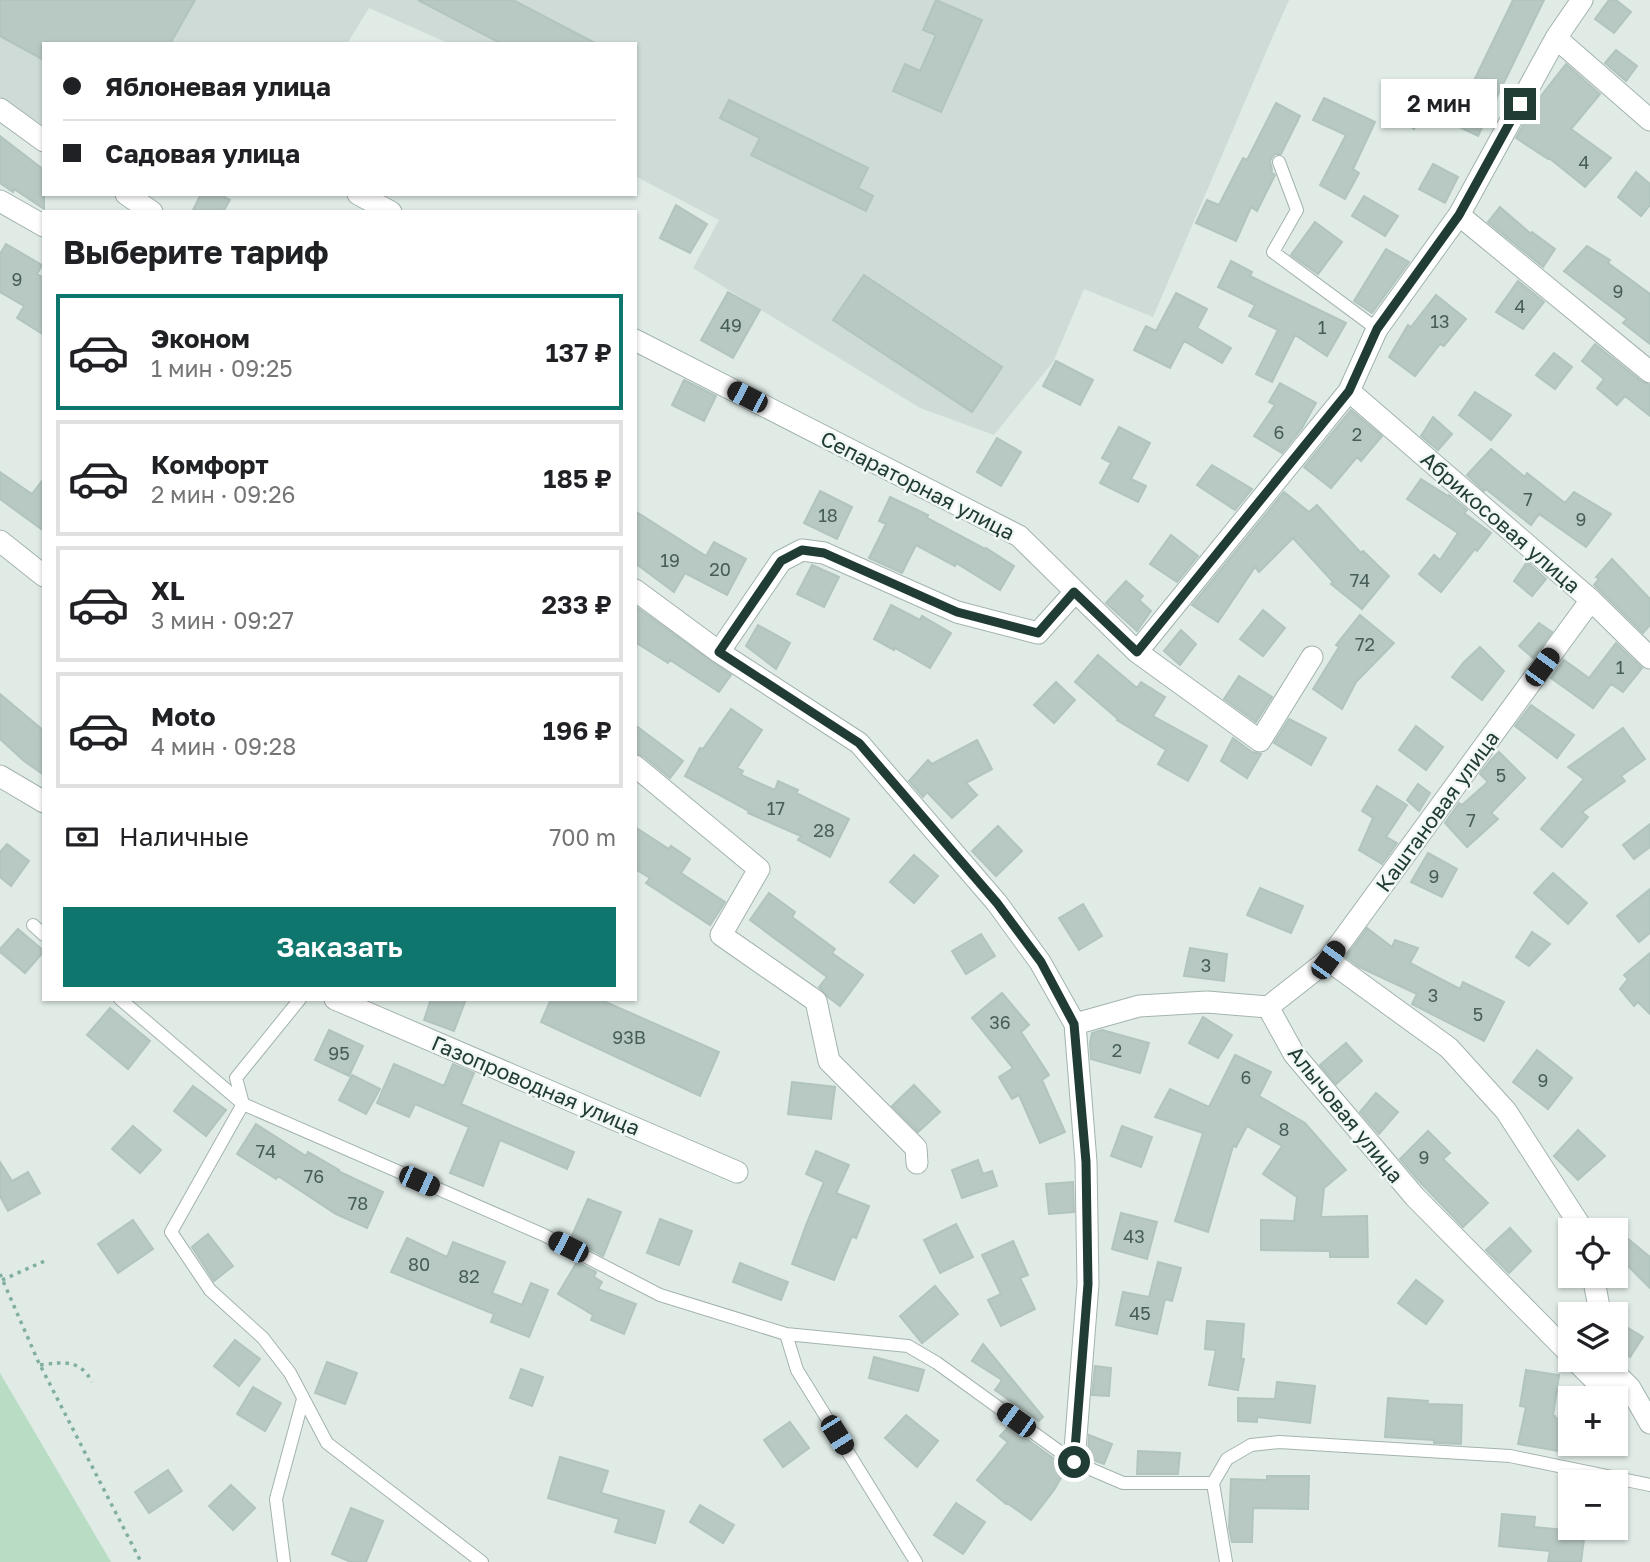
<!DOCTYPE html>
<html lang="ru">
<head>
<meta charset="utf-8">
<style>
  body { margin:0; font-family:"Golos Text",sans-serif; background:#f6f6f6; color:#202124; height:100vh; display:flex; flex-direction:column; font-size:26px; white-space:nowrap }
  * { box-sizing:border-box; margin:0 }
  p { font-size:23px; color:#757577 }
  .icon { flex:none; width:38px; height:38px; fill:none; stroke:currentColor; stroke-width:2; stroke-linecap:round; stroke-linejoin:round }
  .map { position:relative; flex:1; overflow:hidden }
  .drawer { position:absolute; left:42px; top:210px; width:595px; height:791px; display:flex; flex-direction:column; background:#fff; border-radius:0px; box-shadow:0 2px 5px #0004 }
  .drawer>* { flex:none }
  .hud { position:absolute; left:42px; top:42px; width:595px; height:154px; border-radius:0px; box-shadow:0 2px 5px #0004; display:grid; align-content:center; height:154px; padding:0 21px; background:#fff }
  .buttons { position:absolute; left:1558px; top:1218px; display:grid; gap:14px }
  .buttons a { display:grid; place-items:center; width:70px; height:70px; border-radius:0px; background:#fff; box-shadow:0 2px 5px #0004; font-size:35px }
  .end { position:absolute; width:32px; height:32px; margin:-16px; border:9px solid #213b35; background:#fff; box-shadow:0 0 0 4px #fff }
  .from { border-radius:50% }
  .bubble { position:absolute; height:49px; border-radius:0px; background:#fff; box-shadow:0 2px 5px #0004; font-size:23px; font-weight:600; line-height:49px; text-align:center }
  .car { position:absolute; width:21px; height:42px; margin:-21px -10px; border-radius:9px; box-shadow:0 0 5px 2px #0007; background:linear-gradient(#222 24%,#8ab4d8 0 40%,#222 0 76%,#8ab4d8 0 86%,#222 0) }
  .hud b { display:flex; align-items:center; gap:24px; height:66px; font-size:26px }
  .hud b+b { border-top:2px solid #e0e0e0 }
  .hud i { width:18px; height:18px; background:#202124 }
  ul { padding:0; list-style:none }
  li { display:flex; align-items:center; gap:21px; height:116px; margin:0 14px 10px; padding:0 7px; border:4px solid #e0e0e0; border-radius:0px }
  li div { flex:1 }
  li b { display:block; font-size:26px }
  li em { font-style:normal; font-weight:600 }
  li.selected { border-color:#0f766e }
  li>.icon { width:63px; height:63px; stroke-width:1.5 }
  h2 { padding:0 21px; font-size:32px; line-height:84px }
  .pay { display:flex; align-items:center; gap:18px; height:77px; padding:0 21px; font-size:26px }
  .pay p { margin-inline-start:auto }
  .action { display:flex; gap:14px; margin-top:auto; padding:14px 21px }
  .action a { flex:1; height:80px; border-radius:0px; background:#0f766e; color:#fff; font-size:28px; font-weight:600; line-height:80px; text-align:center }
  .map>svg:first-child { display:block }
  .built { fill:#cedbd6 }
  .green { fill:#b8dcc4 }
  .building { fill:#b8c8c3; stroke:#b2c4be; stroke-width:2 }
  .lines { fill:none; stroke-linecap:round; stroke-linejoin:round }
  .service-casing { stroke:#a3b3ad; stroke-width:14 }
  .minor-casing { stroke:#a3b3ad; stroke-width:23 }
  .path { stroke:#80afa2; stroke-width:3.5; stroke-dasharray:3.5 5; stroke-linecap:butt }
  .service { stroke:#fff; stroke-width:12 }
  .minor { stroke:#fff; stroke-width:21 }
  .route { stroke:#213b35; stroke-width:9 }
  .labels { text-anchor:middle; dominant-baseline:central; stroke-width:5; stroke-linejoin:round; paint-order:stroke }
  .number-label { font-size:18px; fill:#475e58 }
  .street-label { font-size:21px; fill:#213b35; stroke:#f0f7f4 }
</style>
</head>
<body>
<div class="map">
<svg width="1650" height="1562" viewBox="0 0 1650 1562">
  <rect width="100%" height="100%" fill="#e0ebe6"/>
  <!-- built -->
  <path class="built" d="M0,0H1289L1273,36L1153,317L1084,289L1053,362L994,435L920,408L693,268L719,220L635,176V44H450L369,8L347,44H44V126L0,97Z"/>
  <!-- green -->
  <path class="green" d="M0,1373L111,1562H0Z"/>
  <!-- building -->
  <path class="building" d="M0,0H195L170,44H44V60L0,36Z
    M418,0H513L597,44H502Z
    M936,0L982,20L941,112L893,91L905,64L920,71L936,35L923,30Z
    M1513,0H1544L1478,136L1453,124Z
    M1609,0H1616L1631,12L1614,33L1595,19Z
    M1616,50L1637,66L1626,81L1605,63Z
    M1566,64L1600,94L1571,129L1611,158L1585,187L1549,158L1548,159L1516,138L1537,101Z
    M1410,84L1433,99L1414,129L1391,114Z
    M1324,98L1375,122L1353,169L1359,173L1345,199L1320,185L1346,135L1313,120Z
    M729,100L868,168L858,188L873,196L866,211L751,155L760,138L720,118Z
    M1276,103L1300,116L1281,154H1275L1272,157L1270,161L1272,170L1271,172L1275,175L1257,211L1251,207L1236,241L1196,223L1207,200L1219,205L1243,158L1247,160Z
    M0,136L44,170V209L14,189L13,192L0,183Z
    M1433,164L1458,177L1445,203L1419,189Z
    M1636,172L1650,184V205L1641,216L1618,197Z
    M201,194H219L230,200L223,212H192Z
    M1364,196L1398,216L1385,236L1352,216Z
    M676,205L707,224L690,253L660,238Z
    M1500,207L1531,234L1532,232L1555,249L1543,267L1488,222Z
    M1315,222L1342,242L1318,274L1291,255Z
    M6,244L42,265L37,274L44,278V335L17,318L24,306L0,292V254Z
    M1587,246L1610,260L1608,263L1650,294V344L1623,323L1627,319L1564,271Z
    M1386,249L1409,262L1372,313L1354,301Z
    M1231,261L1252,272L1250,276L1346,323L1327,356L1295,335L1272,382L1256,374L1278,330L1249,316L1255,305L1218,287Z
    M864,275L1002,367L972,412L833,320Z
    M1518,281L1544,302L1523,329L1496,312Z
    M728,292L760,310L733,358L701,340Z
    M1176,293L1207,309L1197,328L1231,348L1222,363L1184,341L1170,368L1134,350L1146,326L1156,331Z
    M1436,295L1466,319L1444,346L1440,344L1415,376L1389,357L1408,325L1411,327Z
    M1595,344L1642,382L1650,385V416L1625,396L1617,405L1597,388L1604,379L1582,361Z
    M1554,353L1572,367L1555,389L1536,375Z
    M1056,361L1093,380L1080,405L1043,386Z
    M684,380L716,396L704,421L672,405Z
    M1280,383L1316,403L1302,428L1282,453L1254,436L1275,405L1269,402Z
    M1475,392L1511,415L1491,440L1459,415Z
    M1351,410L1382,436L1361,461L1357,457L1331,488L1304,467Z
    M1433,417L1452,434L1438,450L1421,436Z
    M1119,427L1150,443L1131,479L1146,486L1138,502L1100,483L1111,463L1102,458Z
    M997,438L1021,452L1001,486L977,472Z
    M1491,449L1525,477L1527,473L1565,503L1574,492L1611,514L1586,547L1539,514L1531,525L1486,489L1484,491L1467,475Z
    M1212,465L1252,489L1235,510L1197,485Z
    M0,472L32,494L44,478V531L0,499Z
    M1421,479L1448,496L1449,495L1467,510L1464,513L1491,533L1477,551L1475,549L1441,592L1419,574L1434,555L1440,560L1458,533L1407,499Z
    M820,491L852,507L837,539L804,523Z
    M1284,492L1309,512L1317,505L1361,553L1363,551L1389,576L1362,609L1331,584L1333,582L1293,538L1259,572L1255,567L1218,622L1192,605Z
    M890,497L928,515L927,518L985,549L986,548L1014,566L1000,590L956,563L955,566L916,545L902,573L869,558L886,524L879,521Z
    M635,511L706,556L714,542L746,559L727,595L685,573L674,592L635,563Z
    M1171,535L1198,556L1177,582L1150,564Z
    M1612,559L1650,599V625L1643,633L1594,585L1599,579L1596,577Z
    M1527,562L1546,579L1532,596L1514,581Z
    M812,565L839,577L824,607L797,594Z
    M1126,581L1143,596L1139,600L1151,611L1137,631L1106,603Z
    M891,605L920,620L922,616L951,633L930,668L895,648L894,650L874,639Z
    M635,606L731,675L719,692L670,660L668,663L635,642Z
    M1263,610L1285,628L1263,656L1240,639Z
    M1360,615L1394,643L1356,682L1342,709L1313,689L1339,647L1336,645Z
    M1539,623L1552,632L1533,658L1519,646Z
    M758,625L790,643L776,669L746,646Z
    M1181,630L1196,644L1180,665L1164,651Z
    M1616,643L1642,668L1623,692L1611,684L1593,708L1551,678L1564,660L1589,678Z
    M1480,647L1504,671L1482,700L1452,677L1464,662Z
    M1098,655L1137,688L1141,682L1165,697L1153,716L1207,746L1188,781L1158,764L1166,750L1117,720L1118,719L1075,682Z
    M1239,676L1272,697L1256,722L1224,699Z
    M1056,682L1075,700L1054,723L1034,705Z
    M0,694L44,731V775L24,761L0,739Z
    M1531,705L1574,735L1557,758L1515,726Z
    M731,709L762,730L737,768L743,771L741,775L775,790L778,781L798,790L796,793L849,819L830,857L798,840L801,836L748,813L749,811L685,776L700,748L703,749Z
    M1289,719L1326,738L1311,765L1274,743Z
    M635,725L683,761L670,778L643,756L635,753Z
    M1416,726L1443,747L1426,770L1399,750Z
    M1623,728L1645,759L1621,776L1625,781L1582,812L1588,817L1562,847L1541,829L1584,779L1568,767Z
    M1233,738L1252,752L1261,754L1247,778L1221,761Z
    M977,740L992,769L966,783L977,795L952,818L927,792L923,797L909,781L928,760L932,764Z
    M1499,752L1525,778L1491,813L1498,819L1467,847L1445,823L1459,803L1462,805L1488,782L1480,774L1490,761Z
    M1418,784L1430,793L1419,811L1407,800Z
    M1377,786L1407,805L1386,837L1397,843L1382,864L1359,850L1373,818L1362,811Z
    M1650,824V847L1634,859L1623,845Z
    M998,826L1022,851L996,876L972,851Z
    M635,827L669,849L671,846L690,859L681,873L725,902L710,925L646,883L650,878L635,869Z
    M7,844L29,861L11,886L0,877V852Z
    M1428,853L1457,869L1442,897L1411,882Z
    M914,855L938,876L914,903L890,882Z
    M1553,873L1587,903L1568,924L1534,893Z
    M1260,888L1303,906L1291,933L1247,915Z
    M1650,889V933L1639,942L1617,916Z
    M769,893L795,912L792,917L835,949L832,953L863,975L840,1006L828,997L819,987L827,977L750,920Z
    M1083,904L1102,936L1079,950L1059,918Z
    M1367,928L1392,947L1395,940L1418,948L1410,963L1460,989L1463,982L1504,1002L1484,1041L1412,1004L1417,994L1359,967L1346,957Z
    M18,929L44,951L25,973L0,952V949Z
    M1532,932L1550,944L1529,966L1516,957Z
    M981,934L995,956L966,974L952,951Z
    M1190,948L1227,954L1224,981L1184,976Z
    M1650,953V1014L1638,1002L1634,1006L1620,989L1628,979L1624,975Z
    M1002,993L1029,1025L1021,1032L1049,1075L1042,1080L1065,1132L1040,1143L1019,1095L1012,1099L999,1077L1013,1068L972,1018Z
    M431,999H466L454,1031L424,1020Z
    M551,999H599L719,1052L700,1096L541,1022Z
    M110,1008L150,1041L128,1069L87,1035Z
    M1203,1017L1232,1035L1218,1058L1189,1043Z
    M329,1030L363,1046L349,1076L315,1060Z
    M1102,1030L1149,1043L1140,1073L1091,1059L1090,1043L1092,1033Z
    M1346,1043L1362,1061L1336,1084L1320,1065Z
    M1537,1050L1572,1078L1548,1109L1513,1082Z
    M1235,1055L1271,1072L1259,1096L1305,1123L1346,1170L1324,1188L1321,1217L1367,1216L1368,1257H1330V1251L1261,1250V1220L1294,1221L1297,1197L1263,1174L1282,1146L1247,1126L1236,1147L1233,1146L1208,1232L1175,1221L1203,1133L1155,1117L1170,1089L1209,1107Z
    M394,1064L444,1086L453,1064L474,1073L461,1104L574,1152L567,1169L500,1140L483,1186L450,1173L469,1127L415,1104L409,1117L377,1103Z
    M352,1075L380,1089L366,1114L339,1100Z
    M792,1082L835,1087L831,1119L788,1114Z
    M914,1085L940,1112L918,1132L892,1106Z
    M193,1086L226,1110L206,1136L174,1111Z
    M1376,1093L1398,1112L1379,1134L1360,1112Z
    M256,1124L306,1156L308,1152L339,1170L338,1171L383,1192L367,1228L336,1214L278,1176L276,1179L237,1154Z
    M133,1126L161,1150L140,1173L112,1149Z
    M1122,1126L1152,1137L1141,1167L1111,1156Z
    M1578,1130L1605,1156L1578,1180L1554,1156Z
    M1428,1131L1450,1153L1443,1159L1488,1203L1463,1227L1418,1180L1400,1159Z
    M816,1151L849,1165L836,1193L869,1206L856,1238L852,1236L834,1280L792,1264L806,1225L824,1182L806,1174Z
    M978,1160L983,1174L992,1171L997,1186L962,1198L952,1170Z
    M0,1162L12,1181L28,1172L40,1193L8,1211L0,1196Z
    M1073,1182L1074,1212L1049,1214L1046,1184Z
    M588,1199L621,1212L603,1256L587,1247L588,1245L571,1238Z
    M1121,1213L1157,1222L1147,1259L1112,1249Z
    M660,1219L692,1231L679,1265L647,1253Z
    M133,1220L153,1249L118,1273L98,1244Z
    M956,1224L973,1257L940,1273L924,1240Z
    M1510,1228L1531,1251L1509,1273L1486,1250Z
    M1615,1228L1650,1257V1288L1615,1253Z
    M208,1234L233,1266L214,1281L192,1247Z
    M407,1238L447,1257L453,1242L505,1262L492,1293L522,1305L531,1283L548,1290L529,1337L491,1322L494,1314L391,1272Z
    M1013,1241L1028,1275L1020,1278L1035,1309L1001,1326L988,1300L1001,1294L982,1255Z
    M577,1262L596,1272L594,1277L602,1282L598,1289L636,1304L624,1334L591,1320L593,1315L558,1294Z
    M1158,1262L1181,1268L1172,1301L1165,1299L1157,1334L1116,1325L1123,1292L1149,1297Z
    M740,1263L788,1282L781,1300L733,1282Z
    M1416,1280L1443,1301L1426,1324L1398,1303Z
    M935,1286L958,1314L922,1343L900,1316Z
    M1207,1321L1244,1324L1241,1359H1244L1238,1390L1209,1385L1216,1350L1205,1349Z
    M1625,1326L1643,1337L1630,1357L1615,1347V1341Z
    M235,1340L260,1359L239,1386L214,1366Z
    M983,1344L1043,1417L1039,1421L995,1390L1002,1380L972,1361Z
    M874,1357L924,1370L918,1391L869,1378Z
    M327,1362L357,1373L345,1404L315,1393Z
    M1095,1366L1111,1368L1109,1396L1092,1395Z
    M521,1369L543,1377L532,1406L510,1398Z
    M1526,1370L1559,1375L1553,1416H1555V1418L1570,1420V1453L1518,1444L1526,1407L1520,1406Z
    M1277,1382L1315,1386L1310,1423L1257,1417V1422L1238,1421V1398L1275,1399Z
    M253,1387L281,1403L265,1431L237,1414Z
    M1388,1398L1428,1401L1427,1404L1462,1405L1461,1444L1434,1443V1440L1385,1437Z
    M906,1415L938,1441L917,1467L885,1438Z
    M790,1422L809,1448L783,1467L764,1440Z
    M1009,1426L1061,1464L1065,1471L1054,1490L1031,1520L1007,1503L1006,1504L977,1480L1008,1442L1000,1436Z
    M1089,1435L1112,1444L1104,1464L1088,1458Z
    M1138,1451L1180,1453L1178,1474H1137Z
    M560,1457L608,1471L601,1493L664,1511L655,1543L615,1532L619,1519L548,1498Z
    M168,1470L182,1491L149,1513L135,1492Z
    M1267,1476H1309L1308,1509L1253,1508L1252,1542H1232L1229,1528L1231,1479L1267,1480Z
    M231,1485L255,1508L233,1530L209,1506Z
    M956,1503L985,1522L963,1554L934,1535Z
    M700,1505L734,1525L723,1543L690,1522Z
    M351,1508L383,1521L366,1562H351L332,1554Z
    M1502,1514L1535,1517L1534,1527L1585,1532L1581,1562H1548L1550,1551L1499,1546Z"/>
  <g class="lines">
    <defs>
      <path id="service" d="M1279,162L1297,210L1273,252L1377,329
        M33,925L44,935
        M120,999L243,1104L544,1235L660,1295L786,1334L908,1346L937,1363L1074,1462L1123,1483H1213L1227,1459L1251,1445L1279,1442L1510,1456L1650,1485
        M300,999L236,1078L243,1104L171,1232L210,1290L263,1338L290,1373L327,1443L482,1562
        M786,1334L797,1370L916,1562
        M1213,1483L1226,1562
        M284,1562L276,1499L303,1399"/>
      <path id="minor" d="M1556,38L1650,120
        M0,109L44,141
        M126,194L152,212
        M358,194L391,212
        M0,201L44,226
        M1459,215L1650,372
        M635,340L1019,536L1137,652L1260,741L1312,657
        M1349,391L1591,600L1650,658
        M0,541L44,576
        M635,590L719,652L859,743L997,903L1040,962L1075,1024L1086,1162L1088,1284L1074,1462
        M719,652L781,561L802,550L824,553L957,612L1038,633L1075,592
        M1137,652L1349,391L1377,329L1459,215L1556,38L1582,0
        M635,766L759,869L721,935L816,1001L829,1061L916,1148L917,1163
        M0,776L44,802
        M1328,960L1449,1048L1506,1111L1583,1230
        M335,999L737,1172
        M1268,1007L1328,960L1591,600
        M1075,1024L1139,1006L1207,1002L1268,1007L1294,1054L1415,1197L1570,1354
        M1593,1276L1599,1307V1314
        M1575,1360L1613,1398
        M1602,1360L1630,1388L1650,1423"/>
    </defs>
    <!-- service casing -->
    <use href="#service" class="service-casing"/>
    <!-- minor casing -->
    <use href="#minor" class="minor-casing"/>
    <!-- path -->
    <path class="path" d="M0,1274L38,1361L141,1562
      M2,1280L47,1260
      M40,1365C63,1362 80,1359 92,1382"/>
    <!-- service -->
    <use href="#service" class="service"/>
    <!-- minor -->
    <use href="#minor" class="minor"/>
  </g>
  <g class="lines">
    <!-- route -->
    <path class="route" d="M1074,1462L1088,1284L1086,1162L1074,1024L1041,962L997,903L859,743L719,652L781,561L802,550L824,553L957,612L1038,633L1074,592L1137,652L1349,391L1377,329L1459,215L1520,104"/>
  </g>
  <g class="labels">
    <!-- number labels -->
    <g class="number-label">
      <text x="1584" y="162">4</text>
      <text x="17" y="279">9</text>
      <text x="1618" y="291">9</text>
      <text x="1520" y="306">4</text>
      <text x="1440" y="321">13</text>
      <text x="731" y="325">49</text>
      <text x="1322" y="327">1</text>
      <text x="1279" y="432">6</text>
      <text x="1357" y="434">2</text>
      <text x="1528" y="499">7</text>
      <text x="828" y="515">18</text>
      <text x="1581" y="519">9</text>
      <text x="670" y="560">19</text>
      <text x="720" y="569">20</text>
      <text x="1360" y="580">74</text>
      <text x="1365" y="644">72</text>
      <text x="1620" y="667">1</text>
      <text x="1501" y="775">5</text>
      <text x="776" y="808">17</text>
      <text x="1471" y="820">7</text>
      <text x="824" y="830">28</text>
      <text x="1434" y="876">9</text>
      <text x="1206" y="965">3</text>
      <text x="1433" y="995">3</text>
      <text x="1478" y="1014">5</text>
      <text x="1000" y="1022">36</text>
      <text x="629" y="1037">93В</text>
      <text x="1117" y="1050">2</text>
      <text x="339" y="1053">95</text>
      <text x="1246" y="1077">6</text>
      <text x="1543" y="1080">9</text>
      <text x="1284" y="1129">8</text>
      <text x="266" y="1151">74</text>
      <text x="1424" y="1157">9</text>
      <text x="314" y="1176">76</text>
      <text x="358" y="1203">78</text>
      <text x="1134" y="1236">43</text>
      <text x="419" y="1264">80</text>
      <text x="469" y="1276">82</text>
      <text x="1140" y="1313">45</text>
    </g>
    <!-- street labels -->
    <g class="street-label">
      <text transform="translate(918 485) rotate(27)">Сепараторная улица</text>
      <text transform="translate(1501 522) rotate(41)">Абрикосовая улица</text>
      <text transform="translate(1437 811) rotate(-54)">Каштановая улица</text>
      <text transform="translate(536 1085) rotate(23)">Газопроводная улица</text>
      <text transform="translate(1346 1114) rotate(51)">Алычовая улица</text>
    </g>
  </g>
</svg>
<div class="buttons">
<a><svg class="icon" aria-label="locate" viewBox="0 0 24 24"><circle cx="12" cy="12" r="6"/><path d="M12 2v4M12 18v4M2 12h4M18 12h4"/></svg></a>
<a><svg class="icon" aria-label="layers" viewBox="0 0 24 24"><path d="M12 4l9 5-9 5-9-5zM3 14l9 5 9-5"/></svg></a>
<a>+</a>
<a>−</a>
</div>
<i class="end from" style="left:1074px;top:1462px"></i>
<i class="end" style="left:1520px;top:104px"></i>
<div class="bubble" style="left:1381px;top:79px;width:116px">2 мин</div>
<i class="car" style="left:747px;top:397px;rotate:297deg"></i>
<i class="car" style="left:1542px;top:667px;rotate:36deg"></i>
<i class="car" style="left:1328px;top:960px;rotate:36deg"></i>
<i class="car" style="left:419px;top:1181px;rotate:114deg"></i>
<i class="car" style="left:568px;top:1247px;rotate:297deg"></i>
<i class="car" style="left:1016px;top:1420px;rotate:306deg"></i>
<i class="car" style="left:837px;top:1435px;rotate:148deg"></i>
<div class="hud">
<b><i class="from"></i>Яблоневая улица</b>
<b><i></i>Садовая улица</b>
</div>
<section class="drawer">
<h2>Выберите тариф</h2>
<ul>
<li class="selected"><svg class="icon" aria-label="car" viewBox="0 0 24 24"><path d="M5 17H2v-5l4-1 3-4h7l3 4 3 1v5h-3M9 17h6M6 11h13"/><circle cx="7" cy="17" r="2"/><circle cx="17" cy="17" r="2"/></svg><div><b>Эконом</b><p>1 мин · 09:25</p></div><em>137 ₽</em></li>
<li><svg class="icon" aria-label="car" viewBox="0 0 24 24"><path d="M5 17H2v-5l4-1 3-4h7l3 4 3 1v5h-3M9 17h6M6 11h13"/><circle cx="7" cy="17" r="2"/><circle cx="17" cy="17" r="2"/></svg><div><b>Комфорт</b><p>2 мин · 09:26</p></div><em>185 ₽</em></li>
<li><svg class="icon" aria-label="car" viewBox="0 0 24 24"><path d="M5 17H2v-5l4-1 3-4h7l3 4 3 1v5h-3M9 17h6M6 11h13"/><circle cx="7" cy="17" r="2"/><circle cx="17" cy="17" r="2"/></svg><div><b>XL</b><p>3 мин · 09:27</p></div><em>233 ₽</em></li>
<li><svg class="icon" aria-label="car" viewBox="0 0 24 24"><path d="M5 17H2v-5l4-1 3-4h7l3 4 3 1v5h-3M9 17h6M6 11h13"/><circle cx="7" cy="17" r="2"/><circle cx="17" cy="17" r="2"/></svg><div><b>Moto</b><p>4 мин · 09:28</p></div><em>196 ₽</em></li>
</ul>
<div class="pay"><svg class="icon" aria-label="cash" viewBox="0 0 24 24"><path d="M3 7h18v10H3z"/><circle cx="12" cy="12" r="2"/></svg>Наличные<p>700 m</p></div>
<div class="action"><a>Заказать</a></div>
</section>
</div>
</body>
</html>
